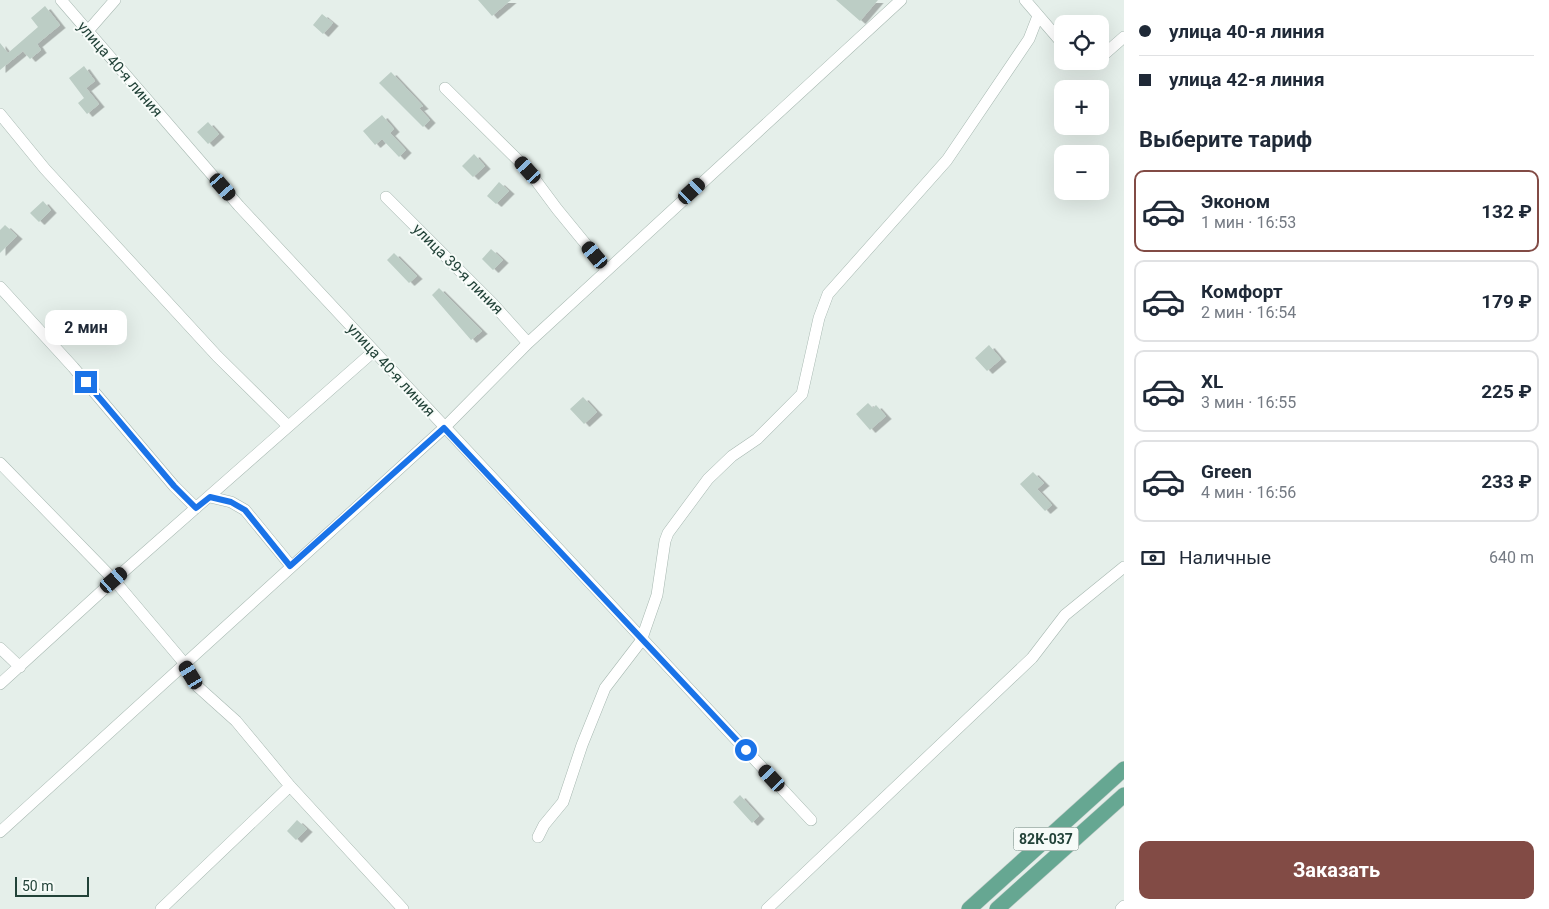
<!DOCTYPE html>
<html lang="ru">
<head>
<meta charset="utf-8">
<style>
  body { margin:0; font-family:Roboto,sans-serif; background:#f6f6f7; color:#1f2937; height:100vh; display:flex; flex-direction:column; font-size:19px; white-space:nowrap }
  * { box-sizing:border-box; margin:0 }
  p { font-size:16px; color:#747a83 }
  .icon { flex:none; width:28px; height:28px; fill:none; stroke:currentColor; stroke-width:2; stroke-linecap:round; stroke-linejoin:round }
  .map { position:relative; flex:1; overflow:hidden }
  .sheet { display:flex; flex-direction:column; background:#fff; width:425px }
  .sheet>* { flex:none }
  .guide { display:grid; align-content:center; height:110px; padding:0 15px; background:#fff }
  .buttons { position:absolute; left:1054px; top:15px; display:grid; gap:10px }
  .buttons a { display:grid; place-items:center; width:55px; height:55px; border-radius:10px; background:#fff; box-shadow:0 5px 20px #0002; font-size:25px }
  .scale { position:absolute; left:15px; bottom:12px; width:74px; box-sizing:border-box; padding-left:5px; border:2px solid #224238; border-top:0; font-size:14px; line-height:18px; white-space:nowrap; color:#224238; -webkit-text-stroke:4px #f6fbf8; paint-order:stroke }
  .end { position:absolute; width:22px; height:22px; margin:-11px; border:6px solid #1a73e8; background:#fff; box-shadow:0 0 0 2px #fff }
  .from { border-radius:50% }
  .bubble { position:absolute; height:35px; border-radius:10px; background:#fff; box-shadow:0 5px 20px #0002; font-size:16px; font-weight:700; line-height:35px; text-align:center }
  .car { position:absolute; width:15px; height:30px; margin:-15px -8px; border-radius:6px; box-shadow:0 0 4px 1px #0007; background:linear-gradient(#222 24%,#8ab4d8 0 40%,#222 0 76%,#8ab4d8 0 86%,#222 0) }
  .guide b { display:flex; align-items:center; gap:18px; height:48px; font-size:19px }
  .guide b+b { border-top:1px solid #e0e1e3 }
  .guide i { width:12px; height:12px; background:#1f2937 }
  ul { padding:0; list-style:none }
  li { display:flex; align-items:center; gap:15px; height:82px; margin:0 10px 8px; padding:0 5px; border:2px solid #e0e1e3; border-radius:10px }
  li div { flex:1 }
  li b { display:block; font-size:19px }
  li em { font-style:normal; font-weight:700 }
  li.current { border-color:#824b45 }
  li>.icon { width:45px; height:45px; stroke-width:1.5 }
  h2 { padding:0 15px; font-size:22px; line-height:60px }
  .pay { display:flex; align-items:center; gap:12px; height:55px; padding:0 15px; font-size:19px }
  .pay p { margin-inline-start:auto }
  .action { display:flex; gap:10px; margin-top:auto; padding:10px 15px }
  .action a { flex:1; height:58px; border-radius:10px; background:#824b45; color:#fff; font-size:20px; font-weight:700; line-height:58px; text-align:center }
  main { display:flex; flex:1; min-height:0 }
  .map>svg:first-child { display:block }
  .building { fill:#bccdc5; filter:url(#shadow) }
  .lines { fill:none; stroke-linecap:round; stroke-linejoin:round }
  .street-casing { stroke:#a7b8b1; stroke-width:12 }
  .primary-casing { stroke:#c1cac7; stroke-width:16 }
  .street { stroke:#fff; stroke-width:11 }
  .primary { stroke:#66a792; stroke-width:15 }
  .route { stroke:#1a73e8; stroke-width:6 }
  .labels { text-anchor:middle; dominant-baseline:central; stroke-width:4; stroke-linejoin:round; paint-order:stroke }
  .shield { fill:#f6fbf8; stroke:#627a72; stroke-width:1 }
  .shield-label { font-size:14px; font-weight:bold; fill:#224238 }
  .street-label { font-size:15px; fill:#224238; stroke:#f6fbf8 }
</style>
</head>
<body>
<main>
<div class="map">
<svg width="1124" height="909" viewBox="0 0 1124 909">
  <defs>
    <filter id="shadow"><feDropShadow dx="5.5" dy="3" stdDeviation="0" flood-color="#0004"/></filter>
  </defs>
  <rect width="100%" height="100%" fill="#e5efea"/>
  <!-- building -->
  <path class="building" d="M478,0H511L492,16Z
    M836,0H878L860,21Z
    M45,6L60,25L37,44L41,50L30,59L23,51L0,70V43L8,53L38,27L31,18Z
    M322,14L333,23L323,34L313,25Z
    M84,66L95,81L86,88L99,104L87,114L78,103L84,98L69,78Z
    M391,72L423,106L419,108L430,120L423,127L379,83Z
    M382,115L394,129L390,133L406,150L399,157L382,139L375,145L363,131Z
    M208,122L219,134L208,144L197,132Z
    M474,154L485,166L473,177L462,166Z
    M499,182L509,191L496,204L487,196Z
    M43,201L51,210L39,222L30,213Z
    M5,225L17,236L0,253V230Z
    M491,249L503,260L493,270L482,259Z
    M394,253L417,276L409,283L387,260Z
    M439,288L482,331L471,340L432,295Z
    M989,345L1001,359L987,371L975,358Z
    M583,397L597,412L584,424L570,409Z
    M868,403L873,408L876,405L886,416L870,430L856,414Z
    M1033,472L1044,483L1037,489L1052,505L1045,511L1020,484Z
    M740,795L759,816L752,823L733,802Z
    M297,820L307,829L296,840L287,831Z"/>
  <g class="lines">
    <defs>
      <path id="street" d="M61,0L239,206L811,820
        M1025,0L1062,43
        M87,32L115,0
        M1100,58L1124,37
        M1086,61H1089
        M445,88L528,170L557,209L607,270
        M0,114L45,169L217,356L288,426
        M386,197L493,304L528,343
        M0,287L73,367L174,486L196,508
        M0,463L114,580L185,664L197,686L236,721L290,786L403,909
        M210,497L231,502L245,510L291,566
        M0,648L20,667
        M0,684L114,580L374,351
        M0,832L444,428L528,343L901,0
        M538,837L544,825L563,802L582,745L605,688L641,641L657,595L665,541L668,533L708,479L732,456L757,439L802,394L819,318L828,294L947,160L1029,39L1038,16
        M161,909L290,786
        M767,909L1032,658L1065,615L1124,567
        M1121,909L1124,906"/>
      <path id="primary" d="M969,909L1124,769
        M997,909L1124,795"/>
    </defs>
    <!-- street casing -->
    <use href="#street" class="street-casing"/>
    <!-- primary casing -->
    <use href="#primary" class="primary-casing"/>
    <!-- street -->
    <use href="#street" class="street"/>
    <!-- primary -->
    <use href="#primary" class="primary"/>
  </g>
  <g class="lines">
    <!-- route -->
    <path class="route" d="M86,382L174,486L196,508L210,497L231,502L245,510L290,566L444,428L746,750"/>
  </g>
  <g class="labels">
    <!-- shield labels -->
    <rect class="shield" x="1013.5" y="827.5" width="65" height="23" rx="4"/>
    <g class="shield-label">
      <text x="1046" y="839">82К-037</text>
    </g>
    <!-- street labels -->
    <g class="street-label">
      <text transform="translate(120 69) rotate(49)">улица 40-я линия</text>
      <text transform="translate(458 269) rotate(45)">улица 39-я линия</text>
      <text transform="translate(391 370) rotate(47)">улица 40-я линия</text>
    </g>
  </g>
</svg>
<div class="buttons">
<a><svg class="icon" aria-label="locate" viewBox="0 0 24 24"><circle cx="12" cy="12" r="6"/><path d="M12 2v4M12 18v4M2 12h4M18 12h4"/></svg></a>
<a>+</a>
<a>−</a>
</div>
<div class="scale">50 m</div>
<i class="end from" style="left:746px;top:750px"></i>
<i class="end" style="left:86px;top:382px"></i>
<div class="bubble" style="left:45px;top:310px;width:82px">2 мин</div>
<i class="car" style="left:528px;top:170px;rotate:318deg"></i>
<i class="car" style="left:223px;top:187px;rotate:139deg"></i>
<i class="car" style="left:692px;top:191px;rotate:47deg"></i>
<i class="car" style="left:595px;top:255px;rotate:320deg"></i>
<i class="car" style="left:114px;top:580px;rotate:49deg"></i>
<i class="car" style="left:191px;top:675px;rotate:329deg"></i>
<i class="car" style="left:772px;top:778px;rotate:317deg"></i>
</div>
<section class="sheet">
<div class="guide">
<b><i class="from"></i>улица 40-я линия</b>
<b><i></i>улица 42-я линия</b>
</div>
<h2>Выберите тариф</h2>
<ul>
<li class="current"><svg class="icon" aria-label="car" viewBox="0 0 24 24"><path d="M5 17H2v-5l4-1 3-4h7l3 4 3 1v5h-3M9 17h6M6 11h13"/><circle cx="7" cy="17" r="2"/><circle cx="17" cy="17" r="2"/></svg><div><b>Эконом</b><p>1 мин · 16:53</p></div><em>132 ₽</em></li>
<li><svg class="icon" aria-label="car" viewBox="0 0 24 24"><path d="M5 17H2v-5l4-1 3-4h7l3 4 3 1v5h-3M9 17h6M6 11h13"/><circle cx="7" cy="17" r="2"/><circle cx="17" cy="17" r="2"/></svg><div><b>Комфорт</b><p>2 мин · 16:54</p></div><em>179 ₽</em></li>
<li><svg class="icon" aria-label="car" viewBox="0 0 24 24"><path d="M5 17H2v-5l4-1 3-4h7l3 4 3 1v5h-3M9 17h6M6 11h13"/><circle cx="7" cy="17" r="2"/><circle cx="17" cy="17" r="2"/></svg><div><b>XL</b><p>3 мин · 16:55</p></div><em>225 ₽</em></li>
<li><svg class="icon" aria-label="car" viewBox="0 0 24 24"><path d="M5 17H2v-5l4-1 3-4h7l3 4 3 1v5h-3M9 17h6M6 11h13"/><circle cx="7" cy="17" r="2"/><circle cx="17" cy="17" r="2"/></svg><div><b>Green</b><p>4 мин · 16:56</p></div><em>233 ₽</em></li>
</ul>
<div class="pay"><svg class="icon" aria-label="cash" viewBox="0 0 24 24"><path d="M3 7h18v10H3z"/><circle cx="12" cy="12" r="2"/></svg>Наличные<p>640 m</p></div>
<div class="action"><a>Заказать</a></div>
</section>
</main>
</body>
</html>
